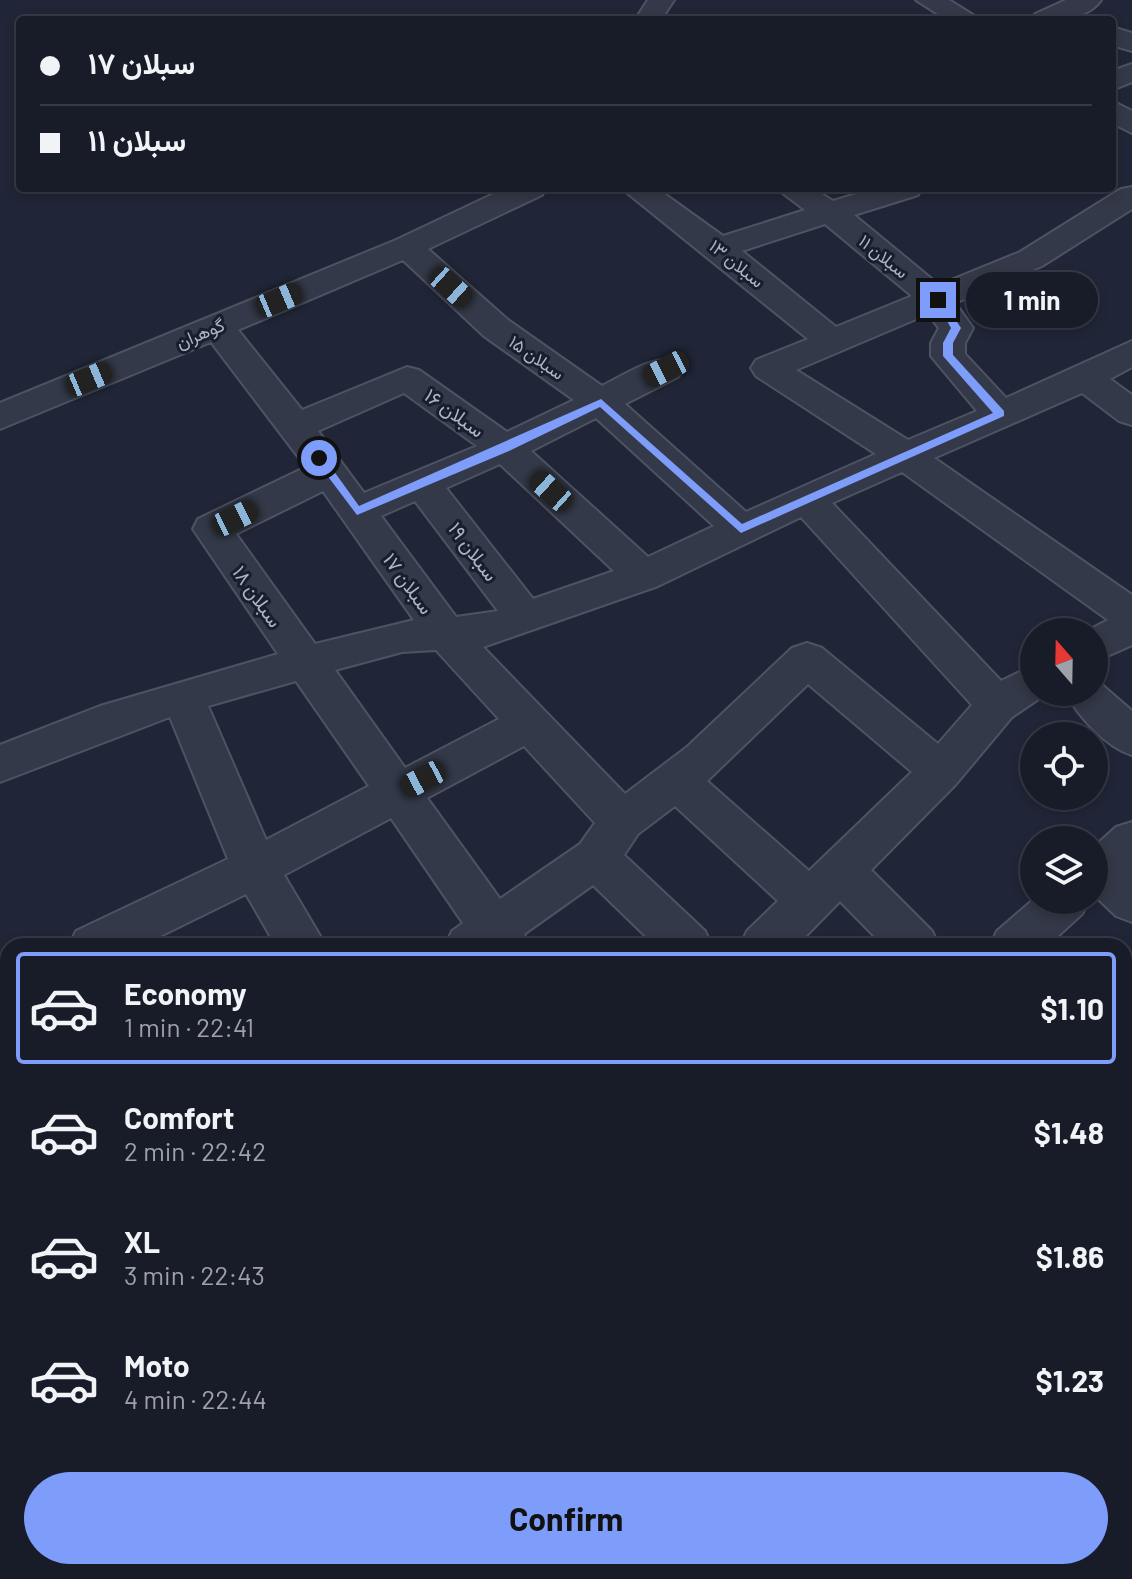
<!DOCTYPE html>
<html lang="en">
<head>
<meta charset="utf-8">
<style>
  body { margin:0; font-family:Barlow,Vazirmatn,sans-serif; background:#212531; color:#f1f3f6; height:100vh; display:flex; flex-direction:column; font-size:30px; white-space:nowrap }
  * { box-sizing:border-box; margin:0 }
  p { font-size:26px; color:#9fa1a8 }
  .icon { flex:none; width:44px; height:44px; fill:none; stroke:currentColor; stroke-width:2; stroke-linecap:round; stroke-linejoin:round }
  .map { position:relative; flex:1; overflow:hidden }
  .panel { position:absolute; left:0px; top:938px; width:1132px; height:642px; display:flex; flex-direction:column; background:#181c29; border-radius:24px 24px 0 0; box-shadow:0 4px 12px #0003,0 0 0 2px #363a46 }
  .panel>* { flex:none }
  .top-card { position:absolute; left:16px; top:16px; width:1100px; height:176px; border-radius:8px; box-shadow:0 4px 12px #0003,0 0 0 2px #363a46; display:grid; align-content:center; height:176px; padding:0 24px; background:#181c29 }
  .needle { width:52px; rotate:340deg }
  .buttons { position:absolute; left:1020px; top:618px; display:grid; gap:16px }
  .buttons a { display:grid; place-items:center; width:88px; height:88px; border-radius:50%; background:#181c29; box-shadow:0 4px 12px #0003,0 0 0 2px #363a46; font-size:40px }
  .end { position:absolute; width:36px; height:36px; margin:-18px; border:10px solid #7e9cf9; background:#111; box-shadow:0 0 0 4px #111 }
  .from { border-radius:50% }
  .bubble { position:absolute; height:56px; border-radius:28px; background:#181c29; box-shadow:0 4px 12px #0003,0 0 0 2px #363a46; font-size:26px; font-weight:700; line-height:56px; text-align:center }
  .car { position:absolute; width:24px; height:48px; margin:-24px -12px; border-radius:10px; box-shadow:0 0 6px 2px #0007; background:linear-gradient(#222 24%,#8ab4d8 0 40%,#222 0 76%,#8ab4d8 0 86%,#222 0) }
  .top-card b { display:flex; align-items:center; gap:28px; height:76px; font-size:30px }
  .top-card b+b { border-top:2px solid #363a46 }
  .top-card i { width:20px; height:20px; background:#f1f3f6 }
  ul { padding:14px 0 0; list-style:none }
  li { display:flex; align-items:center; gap:24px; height:112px; margin:0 16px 12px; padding:0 8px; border:4px solid transparent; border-radius:8px }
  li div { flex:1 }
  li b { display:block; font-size:30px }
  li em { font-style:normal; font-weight:700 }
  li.selected { border-color:#7e9cf9 }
  li>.icon { width:72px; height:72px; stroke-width:1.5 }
  .button { display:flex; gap:16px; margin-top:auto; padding:16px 24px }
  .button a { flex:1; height:92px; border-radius:48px; background:#7e9cf9; color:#111; font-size:32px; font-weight:700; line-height:92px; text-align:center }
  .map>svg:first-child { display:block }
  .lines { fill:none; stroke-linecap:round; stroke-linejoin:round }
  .minor-casing { stroke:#4e5363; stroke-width:4 }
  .minor { fill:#333948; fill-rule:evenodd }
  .route { fill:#7e9cf9 }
  .labels { text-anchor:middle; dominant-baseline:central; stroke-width:6; stroke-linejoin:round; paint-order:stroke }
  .far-street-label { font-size:18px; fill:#adb3c5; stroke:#191e2c }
  .street-label { font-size:20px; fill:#adb3c5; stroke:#191e2c }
</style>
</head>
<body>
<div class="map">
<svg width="1132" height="1579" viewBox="0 0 1132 1579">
  <rect width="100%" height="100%" fill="#202637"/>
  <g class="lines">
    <defs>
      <path id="minor" d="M648,0H674L661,20H635Z
        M916,0H949L981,20H947Z
        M1066,0H1101C1086,21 1055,20 1032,20L1035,14Z
        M1112,27L1132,33V51L1112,45Z
        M1132,64V82L1112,90V71Z
        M1112,101L1132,111V133L1112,123Z
        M1132,187V209L1042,266L955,303L973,328L965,343V354L1006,398L1132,341V367L1110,379L1132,395V425L1119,421L1082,393L934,458L1132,595V645L1094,662V632H1085L1108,620L902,472L832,503L1001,681L1034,665V692H1049L1012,717L956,784L871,870L932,931L939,946H884L840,901L796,946H740L747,931L778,901L675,806L638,834L624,855L705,931L712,946H656L593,885L524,934L530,946H445L452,931L463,923L391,818L284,875L326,946H276L246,894L140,946H69L76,931L228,859L170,717L0,782V745L100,706L278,654L193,529L198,519L306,467L211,342L0,429V403L396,240L506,188H546L542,195L428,249L508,320L602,386C625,375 653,354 678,361L683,369L678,377L625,404L746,512L876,454L756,376L751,368L756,360L808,339L621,188H656L723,236L805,210L776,188H812L833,201L876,188H922L918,195L854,215L939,285L1020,252L1121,189ZM825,224L912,296L836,327L742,251ZM403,260L484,336L574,400L507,432L419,370L407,367L302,410L238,330ZM928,314L939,328L931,343V356L977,411L908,440L796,370ZM404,393L477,446L364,493L318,431ZM596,418L714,526L648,557L531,451ZM500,464L614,571L533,599L446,488ZM323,491L414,620L315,644L236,534ZM415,501L498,611L456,617L381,516ZM801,517L972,705L938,744L822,648L807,643L792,648L687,747L625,794L483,647L658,586ZM436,650L499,719L405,768L335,670L402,652ZM296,681L369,786L266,840L208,706ZM808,684L912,772L809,871L707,781ZM524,746L595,823L580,844L500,899L427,798Z
        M1094,678L1132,711V755C1106,747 1078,716 1065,692H1094Z
        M1132,822V922L1116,916L1094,895V847L1116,827Z
        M1034,899L1089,900L1082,914L1047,946H990L997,931Z
        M8,966V1011L0,1014V969Z
        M1124,1014L1132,1017V1068L1124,1065Z
        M0,1096L8,1099V1161L0,1158Z
        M1124,1197L1132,1201V1261L1124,1258Z
        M8,1460V1522L0,1526V1464Z
        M1124,1541L1132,1545V1579H1085L1088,1572H1124Z
        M189,1572H252L255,1579H192Z
        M422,1572H484L487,1579H425Z
        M646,1572H714L711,1579H643Z
        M733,1572H798L801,1579H736Z"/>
    </defs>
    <!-- minor casing -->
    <use href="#minor" class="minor-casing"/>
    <!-- minor -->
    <use href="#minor" class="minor"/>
  </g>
  <!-- route -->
  <path class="route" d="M934,298H941L961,328L953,343V355L1004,411V416L741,533L600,407L509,451L357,515L314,458L323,456L359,506L601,399L742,524L993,413L943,356V343L951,328Z"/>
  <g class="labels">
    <!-- far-street labels -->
    <g class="far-street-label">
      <text transform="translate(884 256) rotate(39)">سبلان ۱۱</text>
      <text transform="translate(737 263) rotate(39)">سبلان ۱۳</text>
      <text transform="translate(200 333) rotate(-23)">گوهران</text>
      <text transform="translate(537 357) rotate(35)">سبلان ۱۵</text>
    </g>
    <!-- street labels -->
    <g class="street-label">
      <text transform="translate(455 412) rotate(36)">سبلان ۱۶</text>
      <text transform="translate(474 551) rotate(53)">سبلان ۱۹</text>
      <text transform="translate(409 583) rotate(54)">سبلان ۱۷</text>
      <text transform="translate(258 596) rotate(55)">سبلان ۱۸</text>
    </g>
  </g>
</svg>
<div class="buttons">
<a><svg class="needle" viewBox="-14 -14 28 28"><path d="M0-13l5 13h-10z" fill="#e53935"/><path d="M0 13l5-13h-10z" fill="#9fa1a8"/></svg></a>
<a><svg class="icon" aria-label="locate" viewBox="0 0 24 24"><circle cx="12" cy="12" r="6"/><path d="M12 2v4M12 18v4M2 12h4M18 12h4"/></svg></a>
<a><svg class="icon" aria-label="layers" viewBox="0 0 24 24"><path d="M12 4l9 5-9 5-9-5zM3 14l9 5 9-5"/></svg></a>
</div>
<i class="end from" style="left:319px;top:458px"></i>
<i class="end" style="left:938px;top:300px"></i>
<div class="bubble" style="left:966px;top:272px;width:132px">1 min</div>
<i class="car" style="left:451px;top:287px;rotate:132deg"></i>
<i class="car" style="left:279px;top:300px;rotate:67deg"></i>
<i class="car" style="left:666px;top:369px;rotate:243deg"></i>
<i class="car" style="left:89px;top:379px;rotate:67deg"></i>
<i class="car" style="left:551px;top:491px;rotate:312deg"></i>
<i class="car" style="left:235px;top:518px;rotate:64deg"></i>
<i class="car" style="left:423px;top:779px;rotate:242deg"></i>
<div class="top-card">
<b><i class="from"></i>سبلان ۱۷</b>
<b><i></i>سبلان ۱۱</b>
</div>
<section class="panel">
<ul>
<li class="selected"><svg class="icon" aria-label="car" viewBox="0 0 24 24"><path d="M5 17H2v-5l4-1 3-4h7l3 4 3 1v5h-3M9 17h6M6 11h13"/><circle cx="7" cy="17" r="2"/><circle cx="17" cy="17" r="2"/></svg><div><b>Economy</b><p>1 min · 22:41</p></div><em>$1.10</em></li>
<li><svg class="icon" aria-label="car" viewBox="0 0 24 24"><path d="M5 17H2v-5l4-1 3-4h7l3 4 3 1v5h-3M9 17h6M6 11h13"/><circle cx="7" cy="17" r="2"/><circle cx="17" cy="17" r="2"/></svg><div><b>Comfort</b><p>2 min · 22:42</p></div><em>$1.48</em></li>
<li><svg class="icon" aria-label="car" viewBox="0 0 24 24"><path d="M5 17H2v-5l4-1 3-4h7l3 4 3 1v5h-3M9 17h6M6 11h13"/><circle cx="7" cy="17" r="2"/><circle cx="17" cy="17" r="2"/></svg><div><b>XL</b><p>3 min · 22:43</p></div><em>$1.86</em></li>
<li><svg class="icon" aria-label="car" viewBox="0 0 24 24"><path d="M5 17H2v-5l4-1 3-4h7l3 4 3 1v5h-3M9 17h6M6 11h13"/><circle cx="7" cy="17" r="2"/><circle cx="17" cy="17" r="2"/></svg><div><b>Moto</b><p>4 min · 22:44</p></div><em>$1.23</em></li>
</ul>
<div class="button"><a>Confirm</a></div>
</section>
</div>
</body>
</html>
